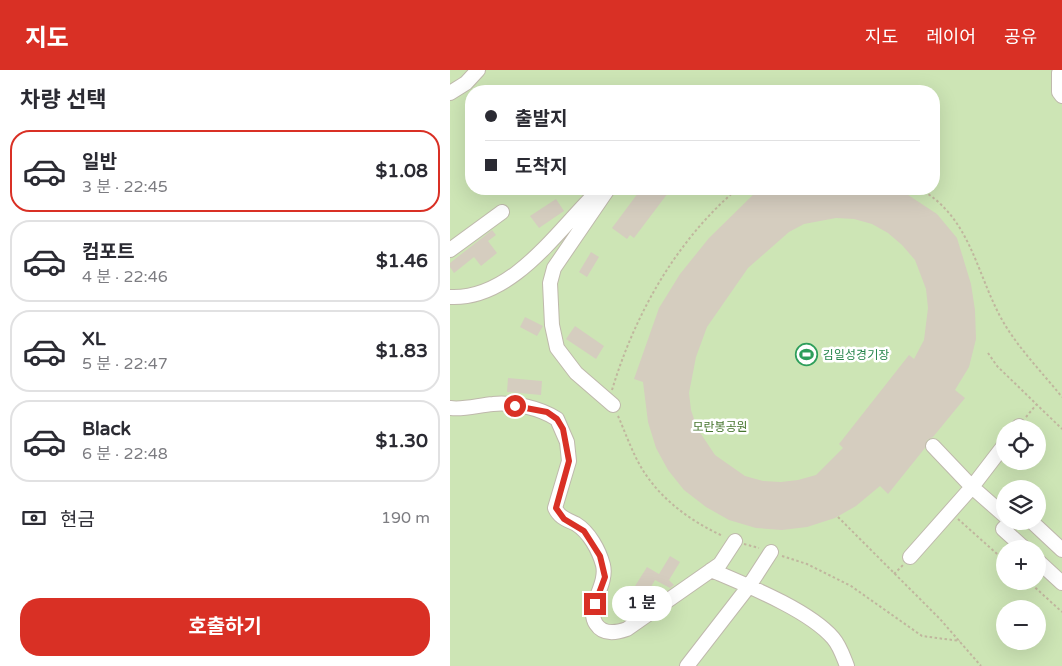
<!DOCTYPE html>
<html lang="ko">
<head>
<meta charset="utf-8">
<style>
  body { margin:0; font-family:"Varela Round","Noto Sans KR",sans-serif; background:#f7f7f7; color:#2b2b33; height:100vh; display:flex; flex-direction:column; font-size:19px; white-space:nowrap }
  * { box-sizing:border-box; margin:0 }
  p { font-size:16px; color:#7c7c81 }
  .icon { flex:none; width:28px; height:28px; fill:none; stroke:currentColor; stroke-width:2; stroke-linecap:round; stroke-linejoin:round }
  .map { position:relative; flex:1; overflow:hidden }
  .sheet { display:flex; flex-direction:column; background:#fff; width:450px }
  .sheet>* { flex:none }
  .top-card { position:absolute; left:15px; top:15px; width:475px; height:110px; border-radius:20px; box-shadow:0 5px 20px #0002; display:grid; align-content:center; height:110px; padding:0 20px; background:#fff }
  .tools { position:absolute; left:546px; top:350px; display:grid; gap:10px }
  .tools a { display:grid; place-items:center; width:50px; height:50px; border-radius:50%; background:#fff; box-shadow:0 5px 20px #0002; font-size:25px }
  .end { position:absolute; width:22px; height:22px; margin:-11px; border:6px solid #d93025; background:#fff; box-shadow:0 0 0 2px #fff }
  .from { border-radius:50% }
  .bubble { position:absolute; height:35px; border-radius:18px; background:#fff; box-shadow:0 5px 20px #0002; font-size:16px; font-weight:700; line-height:35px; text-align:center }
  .top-card b { display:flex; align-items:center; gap:18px; height:48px; font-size:19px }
  .top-card b+b { border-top:1px solid #e1e1e2 }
  .top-card i { width:12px; height:12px; background:#2b2b33 }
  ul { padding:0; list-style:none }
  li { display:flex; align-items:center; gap:15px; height:82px; margin:0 10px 8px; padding:0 10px; border:2px solid #e1e1e2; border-radius:20px }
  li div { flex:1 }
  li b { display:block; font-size:19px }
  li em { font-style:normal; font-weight:700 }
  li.on { border-color:#d93025 }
  li>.icon { width:45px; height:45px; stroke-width:1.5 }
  h2 { padding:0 20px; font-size:22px; line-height:60px }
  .pay { display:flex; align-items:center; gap:12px; height:55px; padding:0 20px; font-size:19px }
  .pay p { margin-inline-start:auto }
  .button { display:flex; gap:10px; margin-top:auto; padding:10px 20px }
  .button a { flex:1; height:58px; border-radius:20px; background:#d93025; color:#fff; font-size:20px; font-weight:700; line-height:58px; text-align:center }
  header { display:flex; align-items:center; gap:30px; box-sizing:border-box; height:70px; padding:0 25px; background:#d93025; color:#fff }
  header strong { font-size:24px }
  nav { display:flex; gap:28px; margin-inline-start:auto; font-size:18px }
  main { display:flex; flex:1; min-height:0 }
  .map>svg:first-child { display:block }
  .green { fill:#cde5b5; fill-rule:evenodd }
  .building { fill:#d5cdbf; fill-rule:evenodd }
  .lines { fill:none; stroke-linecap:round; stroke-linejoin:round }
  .minor-casing { stroke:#bfb9ac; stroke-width:16 }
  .path { stroke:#c0b69e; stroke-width:2; stroke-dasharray:2.5 2.5; stroke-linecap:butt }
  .minor { stroke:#fff; stroke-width:14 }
  .route { stroke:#d93025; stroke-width:6 }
  .labels { text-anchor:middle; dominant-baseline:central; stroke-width:5; stroke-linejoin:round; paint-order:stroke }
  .leisure-label { font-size:12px; fill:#27864d; stroke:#fff; text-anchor:start }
  .park-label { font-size:12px; fill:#46762e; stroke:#fff }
</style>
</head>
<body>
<header>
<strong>지도</strong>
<nav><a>지도</a><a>레이어</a><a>공유</a></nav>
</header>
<main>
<section class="sheet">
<h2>차량 선택</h2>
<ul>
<li class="on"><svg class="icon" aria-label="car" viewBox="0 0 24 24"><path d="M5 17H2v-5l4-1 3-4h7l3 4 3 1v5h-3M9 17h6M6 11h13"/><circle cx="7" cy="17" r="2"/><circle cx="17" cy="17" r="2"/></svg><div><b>일반</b><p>3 분 · 22:45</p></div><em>$1.08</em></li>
<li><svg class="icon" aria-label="car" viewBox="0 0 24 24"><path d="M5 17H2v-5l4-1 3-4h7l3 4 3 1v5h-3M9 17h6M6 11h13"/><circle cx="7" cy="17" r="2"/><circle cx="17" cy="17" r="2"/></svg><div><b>컴포트</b><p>4 분 · 22:46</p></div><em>$1.46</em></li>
<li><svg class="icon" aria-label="car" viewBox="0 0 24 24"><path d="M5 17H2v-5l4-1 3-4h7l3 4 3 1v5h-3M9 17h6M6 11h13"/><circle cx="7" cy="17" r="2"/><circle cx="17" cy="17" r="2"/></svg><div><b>XL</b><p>5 분 · 22:47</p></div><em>$1.83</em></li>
<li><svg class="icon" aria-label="car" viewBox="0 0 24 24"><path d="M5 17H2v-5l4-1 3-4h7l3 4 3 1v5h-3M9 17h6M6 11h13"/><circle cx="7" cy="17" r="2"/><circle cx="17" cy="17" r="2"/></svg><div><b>Black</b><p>6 분 · 22:48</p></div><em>$1.30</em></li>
</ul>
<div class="pay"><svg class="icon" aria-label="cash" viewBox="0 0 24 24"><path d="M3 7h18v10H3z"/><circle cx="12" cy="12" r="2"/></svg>현금<p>190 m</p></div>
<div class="button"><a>호출하기</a></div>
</section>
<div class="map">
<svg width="612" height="596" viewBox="0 0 612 596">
  <rect width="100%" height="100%" fill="#f4f1e9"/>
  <!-- green -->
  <path class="green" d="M0,0H612V596H0ZM21,21H484V119H21ZM555,359H588V391H555ZM555,419H588V451H555ZM555,479H588V511H555ZM555,539H588V571H555Z"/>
  <!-- building -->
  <path class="building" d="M191,119H221L184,168L180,165L177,169L162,158Z
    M309,119H449L487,144L507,168L521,214L525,240L526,269L519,297L505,320L515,328L483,367L477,370L475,378L438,424L430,416L406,436L385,448L357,457L332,460L306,458L279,450L256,437L234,420L218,400L206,378L198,352L193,312L184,309L209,238L230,204L259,168ZM386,148L404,149L422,154L438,163L452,175L465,190L476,219L478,238L474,270L464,289L459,285L389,374L393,378L366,405L348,410L331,412L313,411L295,406L265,385L247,358L241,340L239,323L246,287L257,257L298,198L339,162L354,154Z
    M106,129L114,141L89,158L80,146Z
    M42,160L46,165L38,171L47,183L31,196L24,187L4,203L0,197V193Z
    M141,182L149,187L137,207L129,202Z
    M75,247L93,256L87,266L70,257Z
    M125,256L154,276L146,289L116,269Z
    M58,308L92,311L91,325L57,322Z
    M220,486L230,492L219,510L224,515L220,518L205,510L193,531L180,524L197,497L209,504Z"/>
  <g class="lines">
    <defs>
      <path id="minor" d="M612,0L609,3V22L612,26
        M0,23L16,13L28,0
        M158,119L104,198L100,213L102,255L107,278L126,303L163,335
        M0,180L52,142
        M0,227C62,230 107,161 147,122
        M0,338C14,340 29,335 43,334C64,332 90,338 107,349L117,372L119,391L105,438C110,448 116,449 126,454C139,462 149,480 153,495C158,516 135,537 146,554C153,565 166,563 177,559L270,494L285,471
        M567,359L569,356
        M483,376L522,417L555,446
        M561,451L553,459L575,479
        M581,451L612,480
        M460,487L522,417L555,374
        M588,491L612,513
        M261,500C296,515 359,540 383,568C390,576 393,586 397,596
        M237,596L299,516L321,482"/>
    </defs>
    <!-- minor casing -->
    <use href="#minor" class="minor-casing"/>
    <!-- path -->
    <path class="path" d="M470,119C520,147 526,202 551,248C567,277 591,301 612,327
      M538,283L547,296L612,359
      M162,320C185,244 226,171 287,119
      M168,346C176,364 183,385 194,402C213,431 242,452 273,466
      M576,347L586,335
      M388,447L490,549L531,596
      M508,449L555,491
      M294,474L309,478
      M332,486L357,494L401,516L472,566L510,571
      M444,504L453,495
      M578,511L612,542"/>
    <!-- minor -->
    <use href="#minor" class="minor"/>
  </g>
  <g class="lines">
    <!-- route -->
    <path class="route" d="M65,336L97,342L107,349L113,359L119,391L106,438L114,449L134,461L150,486L155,507L145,534"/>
  </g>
  <!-- icons -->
  <defs>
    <symbol id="stadium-ring" viewBox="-11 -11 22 22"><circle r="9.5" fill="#fff" stroke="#2e9e5b" stroke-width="1.5"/><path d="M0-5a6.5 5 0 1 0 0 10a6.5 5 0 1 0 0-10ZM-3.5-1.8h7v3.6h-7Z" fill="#2e9e5b"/></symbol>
  </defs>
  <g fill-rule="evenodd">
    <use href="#stadium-ring" x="344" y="272" width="25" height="25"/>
  </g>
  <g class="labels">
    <!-- leisure labels -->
    <g class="leisure-label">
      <text x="373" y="285">김일성경기장</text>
    </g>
    <!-- park labels -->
    <g class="park-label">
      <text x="270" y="357">모란봉공원</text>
    </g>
  </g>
</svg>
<div class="tools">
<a><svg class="icon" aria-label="locate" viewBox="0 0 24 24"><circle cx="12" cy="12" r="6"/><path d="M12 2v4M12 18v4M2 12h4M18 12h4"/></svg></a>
<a><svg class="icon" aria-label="layers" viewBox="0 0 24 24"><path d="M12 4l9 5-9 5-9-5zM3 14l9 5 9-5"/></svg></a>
<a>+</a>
<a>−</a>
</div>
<i class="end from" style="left:65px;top:336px"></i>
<i class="end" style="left:145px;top:534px"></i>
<div class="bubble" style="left:162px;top:516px;width:60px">1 분</div>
<div class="top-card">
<b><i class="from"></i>출발지</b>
<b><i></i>도착지</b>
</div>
</div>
</main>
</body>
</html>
